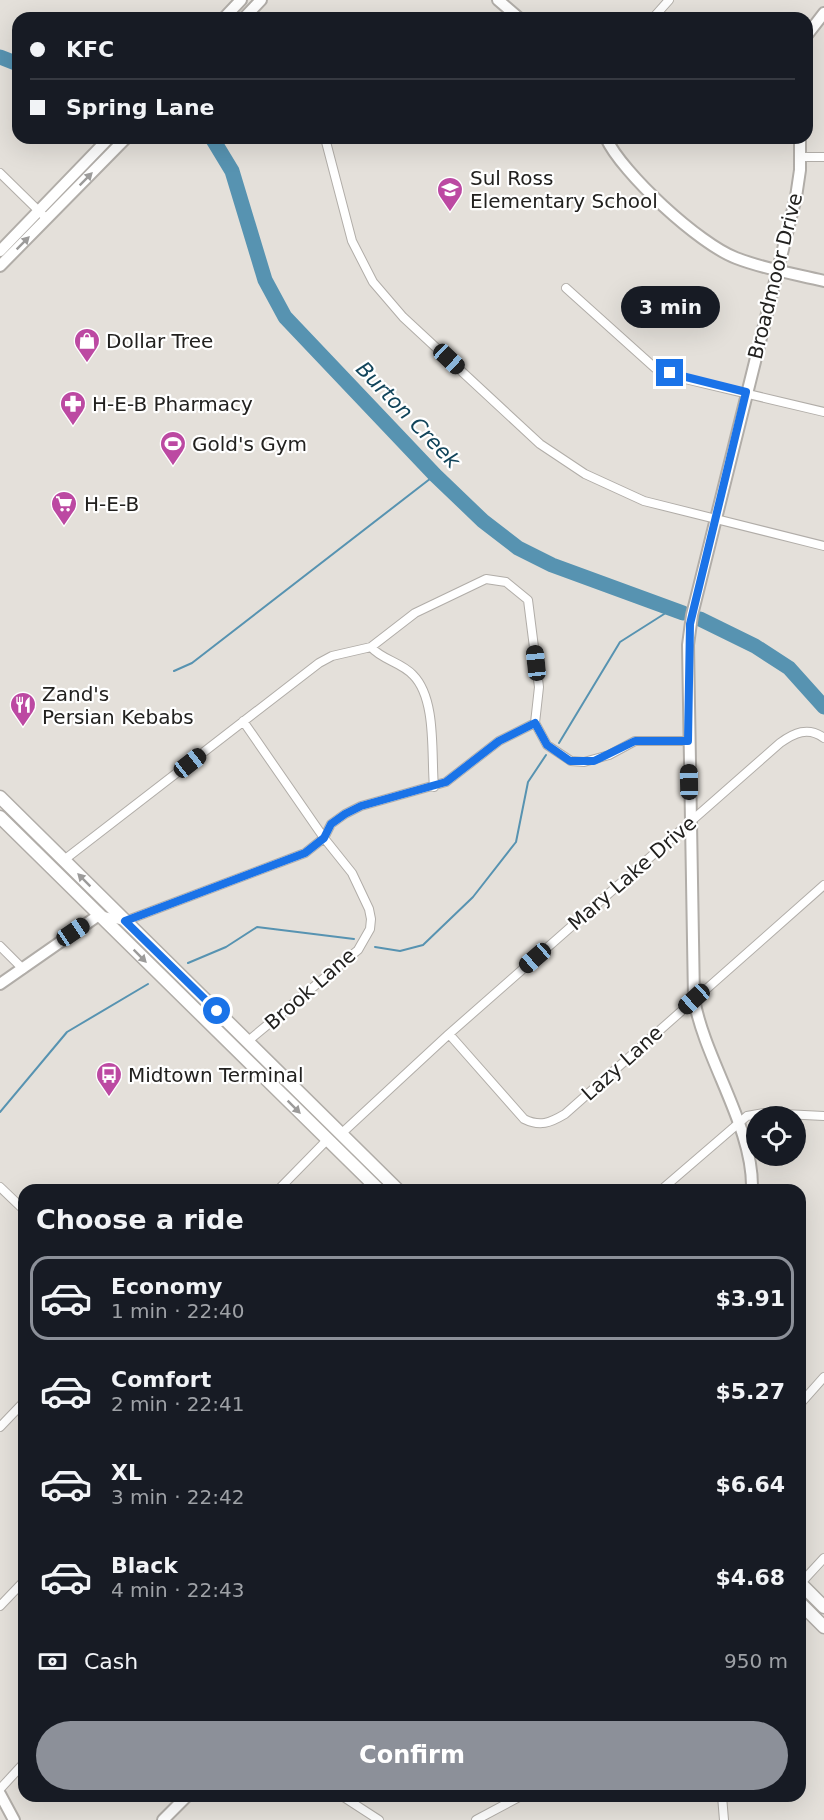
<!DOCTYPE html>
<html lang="en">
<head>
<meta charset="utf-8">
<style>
  body { margin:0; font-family:"DejaVu Sans",sans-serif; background:#20242c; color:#f1f3f6; height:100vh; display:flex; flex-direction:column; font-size:22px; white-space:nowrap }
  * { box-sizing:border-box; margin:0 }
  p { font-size:20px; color:#9ea1a6 }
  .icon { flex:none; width:33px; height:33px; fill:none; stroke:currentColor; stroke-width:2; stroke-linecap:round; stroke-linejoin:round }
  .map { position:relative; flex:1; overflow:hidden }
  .sheet { position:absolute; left:18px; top:1184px; width:788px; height:618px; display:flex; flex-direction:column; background:#171b24; border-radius:18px; box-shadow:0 6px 24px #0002 }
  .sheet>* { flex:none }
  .hud { position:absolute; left:12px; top:12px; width:801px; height:132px; border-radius:18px; box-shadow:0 6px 24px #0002; display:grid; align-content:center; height:132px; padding:0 18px; background:#171b24 }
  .fabs { position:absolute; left:746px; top:1106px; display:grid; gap:12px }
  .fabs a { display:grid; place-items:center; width:60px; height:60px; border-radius:50%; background:#171b24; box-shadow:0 6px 24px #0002; font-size:30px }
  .end { position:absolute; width:27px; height:27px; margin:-14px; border:8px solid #1a73e8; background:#fff; box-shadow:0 0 0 3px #fff }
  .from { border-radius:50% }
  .bubble { position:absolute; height:42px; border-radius:21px; background:#171b24; box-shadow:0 6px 24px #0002; font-size:20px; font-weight:600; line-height:42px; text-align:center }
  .car { position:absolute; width:18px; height:36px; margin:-18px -9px; border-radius:8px; box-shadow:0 0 4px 2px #0007; background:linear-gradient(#222 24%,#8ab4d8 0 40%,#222 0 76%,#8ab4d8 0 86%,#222 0) }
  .hud b { display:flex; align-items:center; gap:21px; height:57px; font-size:22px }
  .hud b+b { border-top:2px solid #363941 }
  .hud i { width:15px; height:15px; background:#f1f3f6 }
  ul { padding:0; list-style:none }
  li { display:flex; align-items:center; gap:18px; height:84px; margin:0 12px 9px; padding:0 6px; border:3px solid transparent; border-radius:18px }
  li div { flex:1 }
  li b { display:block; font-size:22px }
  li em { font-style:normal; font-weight:600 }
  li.selected { border-color:#8c9099 }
  li>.icon { width:54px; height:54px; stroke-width:1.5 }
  h2 { padding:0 18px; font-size:27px; line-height:72px }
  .pay { display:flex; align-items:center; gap:15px; height:66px; padding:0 18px; font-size:22px }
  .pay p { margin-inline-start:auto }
  .action { display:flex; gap:12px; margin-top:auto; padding:12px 18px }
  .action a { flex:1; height:69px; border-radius:36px; background:#8c9099; color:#fff; font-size:24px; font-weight:600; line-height:69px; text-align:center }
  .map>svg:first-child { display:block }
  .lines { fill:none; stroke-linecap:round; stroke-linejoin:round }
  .stream { stroke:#5793b1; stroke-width:2 }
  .river { stroke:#5793b1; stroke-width:15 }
  .street-casing { stroke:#b1ada8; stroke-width:10 }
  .secondary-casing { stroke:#b1ada8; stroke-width:14 }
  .primary-casing { stroke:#b1ada8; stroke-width:15 }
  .street { stroke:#fff; stroke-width:8 }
  .secondary { stroke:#fff; stroke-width:10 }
  .primary { stroke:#fff; stroke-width:12 }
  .oneway { fill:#9c9b9a }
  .route { stroke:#1a73e8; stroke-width:8 }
  .labels { text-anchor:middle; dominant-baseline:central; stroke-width:4.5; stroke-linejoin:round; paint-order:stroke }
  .poi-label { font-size:20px; fill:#22211f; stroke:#fff; text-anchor:start }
  .street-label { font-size:20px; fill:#22211f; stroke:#fff }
  .water-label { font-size:21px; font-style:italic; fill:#11445a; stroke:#fff }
</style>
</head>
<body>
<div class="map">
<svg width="824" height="1820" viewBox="0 0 824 1820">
  <rect width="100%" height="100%" fill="#e4e0da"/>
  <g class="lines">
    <!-- stream -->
    <path class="stream" d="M174,671L192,663L435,475
      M559,743L620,642L672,609
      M375,947L400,951L423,945L473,897L516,842L528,782L546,755
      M188,963L226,947L257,927L354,939
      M0,1112L67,1032L148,984"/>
    <!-- river -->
    <path class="river" d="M0,57L18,64
      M212,138L232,171L265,280L285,317L435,475L483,521L518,548L552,565L683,613
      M700,619L755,646L789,668L824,707"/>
    <defs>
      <path id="street" d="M653,18L669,0
        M325,138L352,241L373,282L403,317L540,444L585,474L644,501L824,546
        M801,157H824
        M0,173L47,219
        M566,288L655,368L685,379L824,412
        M371,647C382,660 401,662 413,675C437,699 431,755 434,787
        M243,721L324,838L352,873L369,909L371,919L370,929L358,950L248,1041
        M64,860L319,663L332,656L371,647L415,613L486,579L506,582L528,600L539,687L535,723L547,745L571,761L584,762L609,755L635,741H689
        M103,916L125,921L305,853L324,838L331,824L345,814L361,806L446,782L499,741L535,723
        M0,946L23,969
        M449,1034L524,1119C540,1127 550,1123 565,1114L824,885
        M342,1133L449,1034L780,743C794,733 808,726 824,738
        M0,1187L24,1210
        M278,1190L327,1140
        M661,1190L747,1116L764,1113L824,1116
        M800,1404L824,1377
        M0,1427L24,1402
        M800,1584L824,1558
        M0,1606L24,1581
        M0,1789L24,1763
        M342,1796L379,1820
        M722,1796L724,1820
        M476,1820L521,1796"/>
      <path id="secondary" d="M498,0L519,18
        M224,18L241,0
        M244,18L261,0
        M807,35L824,13
        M606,138C622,173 699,244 736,258C764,269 795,274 824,281
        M0,251L109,138
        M0,266L126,138
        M0,984L99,915
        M752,1190C754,1128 705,1061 694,999L688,645L692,615L796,197L800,170V138
        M0,1794L14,1820
        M163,1820L187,1796"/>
      <path id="primary" d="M0,797L398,1190
        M0,817L379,1190
        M800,1583L824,1607
        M800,1603L824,1627"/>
    </defs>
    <!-- street casing -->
    <use href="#street" class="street-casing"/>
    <!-- secondary casing -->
    <use href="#secondary" class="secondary-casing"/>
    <!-- primary casing -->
    <use href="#primary" class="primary-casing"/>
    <!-- street -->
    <use href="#street" class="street"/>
    <!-- secondary -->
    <use href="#secondary" class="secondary"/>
    <!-- primary -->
    <use href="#primary" class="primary"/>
  </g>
  <!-- one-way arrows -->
  <defs><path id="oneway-solid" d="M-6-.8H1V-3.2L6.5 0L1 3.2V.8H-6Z" transform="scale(1.5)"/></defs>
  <g class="oneway">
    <use href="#oneway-solid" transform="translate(86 179) rotate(-45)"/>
    <use href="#oneway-solid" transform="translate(23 243) rotate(-45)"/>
    <use href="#oneway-solid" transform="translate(84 880) rotate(-135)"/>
    <use href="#oneway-solid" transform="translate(140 956) rotate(45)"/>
    <use href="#oneway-solid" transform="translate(294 1107) rotate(45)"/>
  </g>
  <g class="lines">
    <!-- route -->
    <path class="route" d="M217,1011L125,921L305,853L324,838L331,824L345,814L361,806L446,782L499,741L535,723L547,745L570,761H594L635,741H688L690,624L746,392L670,373"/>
  </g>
  <!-- icons -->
  <defs>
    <symbol id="school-pin" viewBox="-11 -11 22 30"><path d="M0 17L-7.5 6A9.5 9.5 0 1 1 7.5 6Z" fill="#bc49a2" stroke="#fff"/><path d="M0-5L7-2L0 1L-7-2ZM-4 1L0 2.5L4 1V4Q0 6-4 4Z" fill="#fff"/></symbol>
    <symbol id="shop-pin" viewBox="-11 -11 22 30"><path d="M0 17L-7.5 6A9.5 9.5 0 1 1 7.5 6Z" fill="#bc49a2" stroke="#fff"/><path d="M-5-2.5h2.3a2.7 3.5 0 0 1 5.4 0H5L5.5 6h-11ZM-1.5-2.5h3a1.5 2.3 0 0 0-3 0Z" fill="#fff"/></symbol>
    <symbol id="pharmacy-pin" viewBox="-11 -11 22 30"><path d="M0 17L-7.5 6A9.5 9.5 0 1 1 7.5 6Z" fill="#bc49a2" stroke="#fff"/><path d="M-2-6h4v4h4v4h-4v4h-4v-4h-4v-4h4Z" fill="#fff"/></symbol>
    <symbol id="stadium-pin" viewBox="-11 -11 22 30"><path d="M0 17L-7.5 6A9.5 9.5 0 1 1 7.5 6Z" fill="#bc49a2" stroke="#fff"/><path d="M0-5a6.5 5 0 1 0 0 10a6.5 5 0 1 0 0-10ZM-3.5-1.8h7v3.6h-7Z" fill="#fff"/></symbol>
    <symbol id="supermarket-pin" viewBox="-11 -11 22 30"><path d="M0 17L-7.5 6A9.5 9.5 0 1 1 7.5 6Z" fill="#bc49a2" stroke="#fff"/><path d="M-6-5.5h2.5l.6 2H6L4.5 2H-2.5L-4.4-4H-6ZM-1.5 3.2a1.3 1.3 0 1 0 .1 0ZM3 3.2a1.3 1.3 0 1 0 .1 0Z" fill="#fff"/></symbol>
    <symbol id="restaurant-pin" viewBox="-11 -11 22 30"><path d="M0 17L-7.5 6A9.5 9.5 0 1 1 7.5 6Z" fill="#bc49a2" stroke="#fff"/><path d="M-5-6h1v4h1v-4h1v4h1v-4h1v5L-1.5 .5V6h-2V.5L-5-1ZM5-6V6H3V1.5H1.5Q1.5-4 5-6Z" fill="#fff"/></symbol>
    <symbol id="bus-pin" viewBox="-11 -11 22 30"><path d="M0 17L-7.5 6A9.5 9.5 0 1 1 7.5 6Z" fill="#bc49a2" stroke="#fff"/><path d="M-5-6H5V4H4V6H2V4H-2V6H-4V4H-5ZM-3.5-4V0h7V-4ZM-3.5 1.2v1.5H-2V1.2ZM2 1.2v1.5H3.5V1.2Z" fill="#fff"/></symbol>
  </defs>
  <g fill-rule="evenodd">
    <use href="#school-pin" x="435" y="175" width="30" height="40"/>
    <use href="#shop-pin" x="72" y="326" width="30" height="40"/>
    <use href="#pharmacy-pin" x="58" y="389" width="30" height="40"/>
    <use href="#stadium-pin" x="158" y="429" width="30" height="40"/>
    <use href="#supermarket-pin" x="49" y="489" width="30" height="40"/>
    <use href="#restaurant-pin" x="8" y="690" width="30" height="40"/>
    <use href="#bus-pin" x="94" y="1060" width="30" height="40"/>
  </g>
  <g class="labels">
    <!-- poi labels -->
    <g class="poi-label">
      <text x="470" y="178">Sul Ross<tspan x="470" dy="23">Elementary School</tspan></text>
      <text x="106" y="341">Dollar Tree</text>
      <text x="92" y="404">H-E-B Pharmacy</text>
      <text x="192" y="444">Gold's Gym</text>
      <text x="84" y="504">H-E-B</text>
      <text x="42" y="694">Zand's<tspan x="42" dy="23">Persian Kebabs</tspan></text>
      <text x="128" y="1075">Midtown Terminal</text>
    </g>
    <!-- street labels -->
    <g class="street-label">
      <text transform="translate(775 276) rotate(-76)">Broadmoor Drive</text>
      <text transform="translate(632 873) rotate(-41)">Mary Lake Drive</text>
      <text transform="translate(310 989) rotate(-41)">Brook Lane</text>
      <text transform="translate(622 1063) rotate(-42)">Lazy Lane</text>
    </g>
    <!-- water labels -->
    <g class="water-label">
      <text transform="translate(408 415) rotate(46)">Burton Creek</text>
    </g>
  </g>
</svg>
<div class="fabs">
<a><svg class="icon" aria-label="locate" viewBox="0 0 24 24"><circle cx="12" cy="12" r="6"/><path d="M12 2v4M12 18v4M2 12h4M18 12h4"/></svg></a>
</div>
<i class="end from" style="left:217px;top:1011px"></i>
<i class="end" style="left:670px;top:373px"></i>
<div class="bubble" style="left:621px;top:286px;width:99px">3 min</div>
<i class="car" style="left:449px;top:359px;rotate:133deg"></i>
<i class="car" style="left:536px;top:663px;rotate:354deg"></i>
<i class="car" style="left:190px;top:763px;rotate:52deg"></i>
<i class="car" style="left:689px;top:782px;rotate:359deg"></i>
<i class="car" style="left:73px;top:932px;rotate:56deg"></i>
<i class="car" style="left:535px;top:958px;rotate:229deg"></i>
<i class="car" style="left:694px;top:999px;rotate:228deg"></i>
<div class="hud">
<b><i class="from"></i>KFC</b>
<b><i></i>Spring Lane</b>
</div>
<section class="sheet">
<h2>Choose a ride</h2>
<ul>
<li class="selected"><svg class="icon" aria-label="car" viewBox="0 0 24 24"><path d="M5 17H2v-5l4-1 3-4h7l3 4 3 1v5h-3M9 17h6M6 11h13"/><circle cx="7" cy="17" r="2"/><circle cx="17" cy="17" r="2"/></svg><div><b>Economy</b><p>1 min · 22:40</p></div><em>$3.91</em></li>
<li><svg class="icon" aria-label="car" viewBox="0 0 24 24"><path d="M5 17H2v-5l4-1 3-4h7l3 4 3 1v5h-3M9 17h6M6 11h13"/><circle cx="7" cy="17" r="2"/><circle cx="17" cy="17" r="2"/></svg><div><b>Comfort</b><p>2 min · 22:41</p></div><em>$5.27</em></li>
<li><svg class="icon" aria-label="car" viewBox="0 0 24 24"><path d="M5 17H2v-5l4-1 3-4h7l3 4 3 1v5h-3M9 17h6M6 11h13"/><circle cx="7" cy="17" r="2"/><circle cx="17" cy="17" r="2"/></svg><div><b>XL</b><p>3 min · 22:42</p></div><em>$6.64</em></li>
<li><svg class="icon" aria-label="car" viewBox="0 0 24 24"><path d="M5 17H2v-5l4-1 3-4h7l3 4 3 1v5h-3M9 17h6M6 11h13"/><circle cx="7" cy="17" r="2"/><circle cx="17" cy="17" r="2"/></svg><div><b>Black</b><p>4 min · 22:43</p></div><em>$4.68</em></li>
</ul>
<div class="pay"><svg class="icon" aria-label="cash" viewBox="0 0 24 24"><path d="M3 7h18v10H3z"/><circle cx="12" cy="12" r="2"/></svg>Cash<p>950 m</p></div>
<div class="action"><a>Confirm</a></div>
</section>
</div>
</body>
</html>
